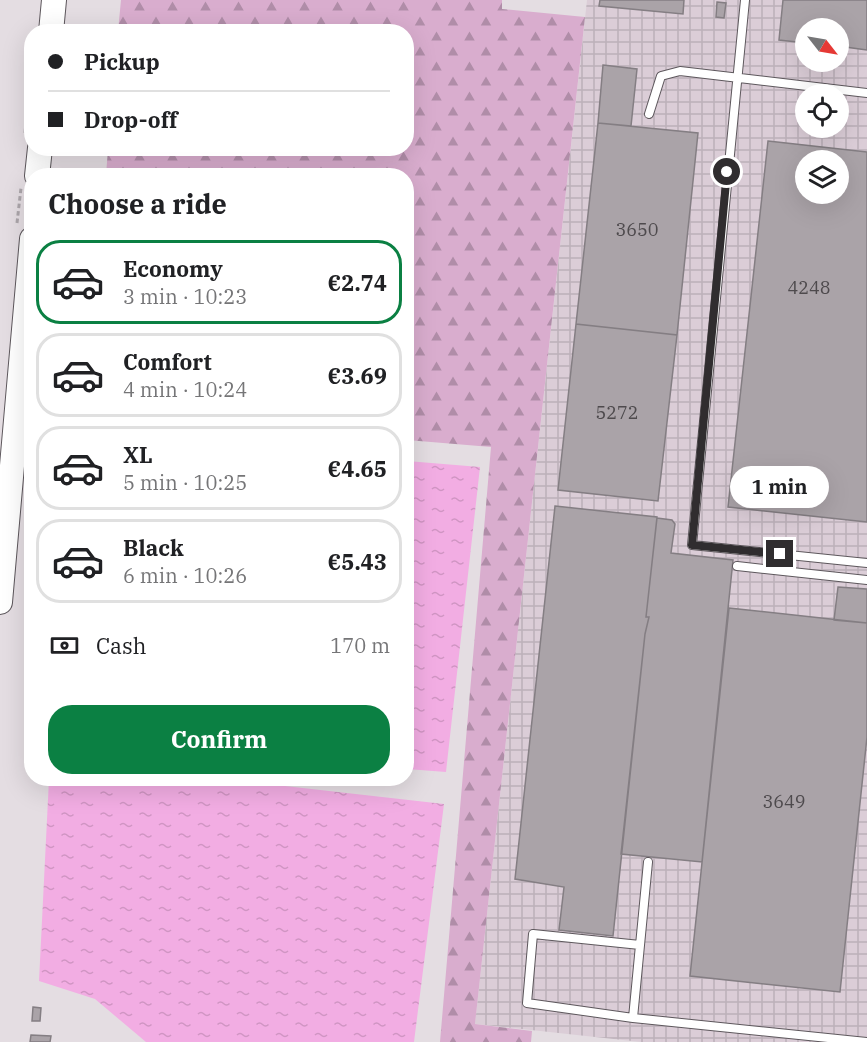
<!DOCTYPE html>
<html lang="en">
<head>
<meta charset="utf-8">
<style>
  body { margin:0; font-family:"IBM Plex Serif",serif; background:#f6f6f6; color:#202124; height:100vh; display:flex; flex-direction:column; font-size:22px; white-space:nowrap }
  * { box-sizing:border-box; margin:0 }
  p { font-size:20px; color:#757577 }
  .icon { flex:none; width:33px; height:33px; fill:none; stroke:currentColor; stroke-width:2; stroke-linecap:round; stroke-linejoin:round }
  .map { position:relative; flex:1; overflow:hidden }
  .drawer { position:absolute; left:24px; top:168px; width:390px; height:618px; display:flex; flex-direction:column; background:#fff; border-radius:24px; box-shadow:0 6px 24px #0002 }
  .drawer>* { flex:none }
  .hud { position:absolute; left:24px; top:24px; width:390px; height:132px; border-radius:24px; box-shadow:0 6px 24px #0002; display:grid; align-content:center; height:132px; padding:0 24px; background:#fff }
  .needle { width:39px; rotate:121deg }
  .buttons { position:absolute; left:795px; top:18px; display:grid; gap:12px }
  .buttons a { display:grid; place-items:center; width:54px; height:54px; border-radius:50%; background:#fff; box-shadow:0 6px 24px #0002; font-size:30px }
  .end { position:absolute; width:27px; height:27px; margin:-14px; border:8px solid #302d2f; background:#fff; box-shadow:0 0 0 3px #fff }
  .from { border-radius:50% }
  .bubble { position:absolute; height:42px; border-radius:21px; background:#fff; box-shadow:0 6px 24px #0002; font-size:20px; font-weight:700; line-height:42px; text-align:center }
  .hud b { display:flex; align-items:center; gap:21px; height:57px; font-size:22px }
  .hud b+b { border-top:2px solid #e0e0e0 }
  .hud i { width:15px; height:15px; background:#202124 }
  ul { padding:0; list-style:none }
  li { display:flex; align-items:center; gap:18px; height:84px; margin:0 12px 9px; padding:0 12px; border:3px solid #e0e0e0; border-radius:24px }
  li div { flex:1 }
  li b { display:block; font-size:22px }
  li em { font-style:normal; font-weight:700 }
  li.active { border-color:#0b8043 }
  li>.icon { width:54px; height:54px; stroke-width:1.5 }
  h2 { padding:0 24px; font-size:27px; line-height:72px }
  .pay { display:flex; align-items:center; gap:15px; height:66px; padding:0 24px; font-size:22px }
  .pay p { margin-inline-start:auto }
  .cta { display:flex; gap:12px; margin-top:auto; padding:12px 24px }
  .cta a { flex:1; height:69px; border-radius:24px; background:#0b8043; color:#fff; font-size:24px; font-weight:700; line-height:69px; text-align:center }
  .map>svg:first-child { display:block }
  .industrial { fill:url(#industrial-grid); fill-rule:evenodd }
  .forest { fill:url(#forest-firs) }
  .water { fill:url(#water-ripples) }
  .building { fill:#aaa3a8; stroke:#847e83; stroke-width:1.5; fill-rule:evenodd }
  .lines { fill:none; stroke-linecap:round; stroke-linejoin:round }
  .lane-casing { stroke:#5d575c; stroke-width:10 }
  .secondary-casing { stroke:#5d575c; stroke-width:26 }
  .path { stroke:#aca6ab; stroke-width:3; stroke-dasharray:4.5 3; stroke-linecap:butt }
  .lane { stroke:#fff; stroke-width:8 }
  .secondary { stroke:#fff; stroke-width:24 }
  .route { stroke:#302d2f; stroke-width:8 }
  .labels { text-anchor:middle; dominant-baseline:central; stroke-width:6; stroke-linejoin:round; paint-order:stroke }
  .number-label { font-size:18px; fill:#4e4a4d }
</style>
</head>
<body>
<div class="map">
<svg width="867" height="1042" viewBox="0 0 867 1042">
  <defs>
    <pattern id="industrial-grid" width="8" height="8" patternUnits="userSpaceOnUse" patternTransform="scale(1.5)"><rect width="8" height="8" fill="#dbcdd7"/><path d="M0 4h8M4 0v8" fill="none" stroke="#bcb0b9"/></pattern>
    <pattern id="forest-firs" width="22" height="20" patternUnits="userSpaceOnUse" patternTransform="scale(1.5)"><rect width="22" height="20" fill="#d9adce"/><path d="M5 1l3.5 6h-7zM16 11l3.5 6h-7z" fill="#b08da8"/></pattern>
    <pattern id="water-ripples" width="26" height="14" patternUnits="userSpaceOnUse" patternTransform="scale(1.5)"><rect width="26" height="14" fill="#f2ade3"/><path d="M2 4q2-2 4 0t4 0M15 11q2-2 4 0t4 0" fill="none" stroke="#d095c3"/></pattern>
  </defs>
  <rect width="100%" height="100%" fill="#e4dde2"/>
  <!-- industrial -->
  <path class="industrial" d="M587,0H867V1042H641L475,1024ZM806,28H838V62H806ZM806,94H838V128H806ZM806,160H838V194H806Z"/>
  <!-- forest -->
  <path class="forest" d="M121,0H502V9L585,17L475,1024L532,1031L531,1042H440L491,447L407,440L406,176L106,175L108,149L406,148V32L118,31Z"/>
  <!-- water -->
  <path class="water" d="M407,461L480,467L446,772L407,769Z
    M49,779H223L444,804L414,1042H146L95,999L39,981Z"/>
  <!-- building -->
  <path class="building" d="M600,0H684L683,14L599,6Z
    M783,0H867V50L838,46V28H806V43L779,40Z
    M717,2L726,3L724,18L716,17Z
    M603,65L637,69L631,126L598,123Z
    M598,123L698,133L677,335L576,324Z
    M768,141L867,152V522L728,507ZM806,160H838V194H806Z
    M576,324L677,335L658,501L558,490Z
    M555,506L657,517L646,617H649L645,634L613,936L559,930L564,887L515,879Z
    M657,518L672,520L675,524L671,553L733,560L702,862L621,854L645,634L649,617H646Z
    M838,587L867,589V623L834,620Z
    M729,608L867,623V737L840,992L690,976Z
    M33,1007L41,1008L40,1021H32Z
    M31,1035L51,1036L50,1042H30Z"/>
  <g class="lines">
    <defs>
      <path id="lane" d="M745,0L692,545L867,563
        M649,114L661,76L680,71L867,93
        M737,566L867,580
        M648,862L633,1018L867,1042
        M633,1018L527,1003L533,934L640,945"/>
      <path id="secondary" d="M51,32L54,0
        M37,176L40,148
        M0,602L32,239"/>
    </defs>
    <!-- lane casing -->
    <use href="#lane" class="lane-casing"/>
    <!-- secondary casing -->
    <use href="#secondary" class="secondary-casing"/>
    <!-- path -->
    <path class="path" d="M25,133L32,57
      M17,223L21,188"/>
    <!-- lane -->
    <use href="#lane" class="lane"/>
    <!-- secondary -->
    <use href="#secondary" class="secondary"/>
  </g>
  <g class="lines">
    <!-- route -->
    <path class="route" d="M727,172L692,545L780,554"/>
  </g>
  <g class="labels">
    <!-- number labels -->
    <g class="number-label">
      <text x="637" y="229">3650</text>
      <text x="809" y="287">4248</text>
      <text x="617" y="412">5272</text>
      <text x="784" y="801">3649</text>
    </g>
  </g>
</svg>
<div class="buttons">
<a><svg class="needle" viewBox="-14 -14 28 28"><path d="M0-13l5 13h-10z" fill="#e53935"/><path d="M0 13l5-13h-10z" fill="#757577"/></svg></a>
<a><svg class="icon" aria-label="locate" viewBox="0 0 24 24"><circle cx="12" cy="12" r="6"/><path d="M12 2v4M12 18v4M2 12h4M18 12h4"/></svg></a>
<a><svg class="icon" aria-label="layers" viewBox="0 0 24 24"><path d="M12 4l9 5-9 5-9-5zM3 14l9 5 9-5"/></svg></a>
</div>
<i class="end from" style="left:727px;top:172px"></i>
<i class="end" style="left:780px;top:554px"></i>
<div class="bubble" style="left:730px;top:466px;width:99px">1 min</div>
<div class="hud">
<b><i class="from"></i>Pickup</b>
<b><i></i>Drop-off</b>
</div>
<section class="drawer">
<h2>Choose a ride</h2>
<ul>
<li class="active"><svg class="icon" aria-label="car" viewBox="0 0 24 24"><path d="M5 17H2v-5l4-1 3-4h7l3 4 3 1v5h-3M9 17h6M6 11h13"/><circle cx="7" cy="17" r="2"/><circle cx="17" cy="17" r="2"/></svg><div><b>Economy</b><p>3 min · 10:23</p></div><em>€2.74</em></li>
<li><svg class="icon" aria-label="car" viewBox="0 0 24 24"><path d="M5 17H2v-5l4-1 3-4h7l3 4 3 1v5h-3M9 17h6M6 11h13"/><circle cx="7" cy="17" r="2"/><circle cx="17" cy="17" r="2"/></svg><div><b>Comfort</b><p>4 min · 10:24</p></div><em>€3.69</em></li>
<li><svg class="icon" aria-label="car" viewBox="0 0 24 24"><path d="M5 17H2v-5l4-1 3-4h7l3 4 3 1v5h-3M9 17h6M6 11h13"/><circle cx="7" cy="17" r="2"/><circle cx="17" cy="17" r="2"/></svg><div><b>XL</b><p>5 min · 10:25</p></div><em>€4.65</em></li>
<li><svg class="icon" aria-label="car" viewBox="0 0 24 24"><path d="M5 17H2v-5l4-1 3-4h7l3 4 3 1v5h-3M9 17h6M6 11h13"/><circle cx="7" cy="17" r="2"/><circle cx="17" cy="17" r="2"/></svg><div><b>Black</b><p>6 min · 10:26</p></div><em>€5.43</em></li>
</ul>
<div class="pay"><svg class="icon" aria-label="cash" viewBox="0 0 24 24"><path d="M3 7h18v10H3z"/><circle cx="12" cy="12" r="2"/></svg>Cash<p>170 m</p></div>
<div class="cta"><a>Confirm</a></div>
</section>
</div>
</body>
</html>
